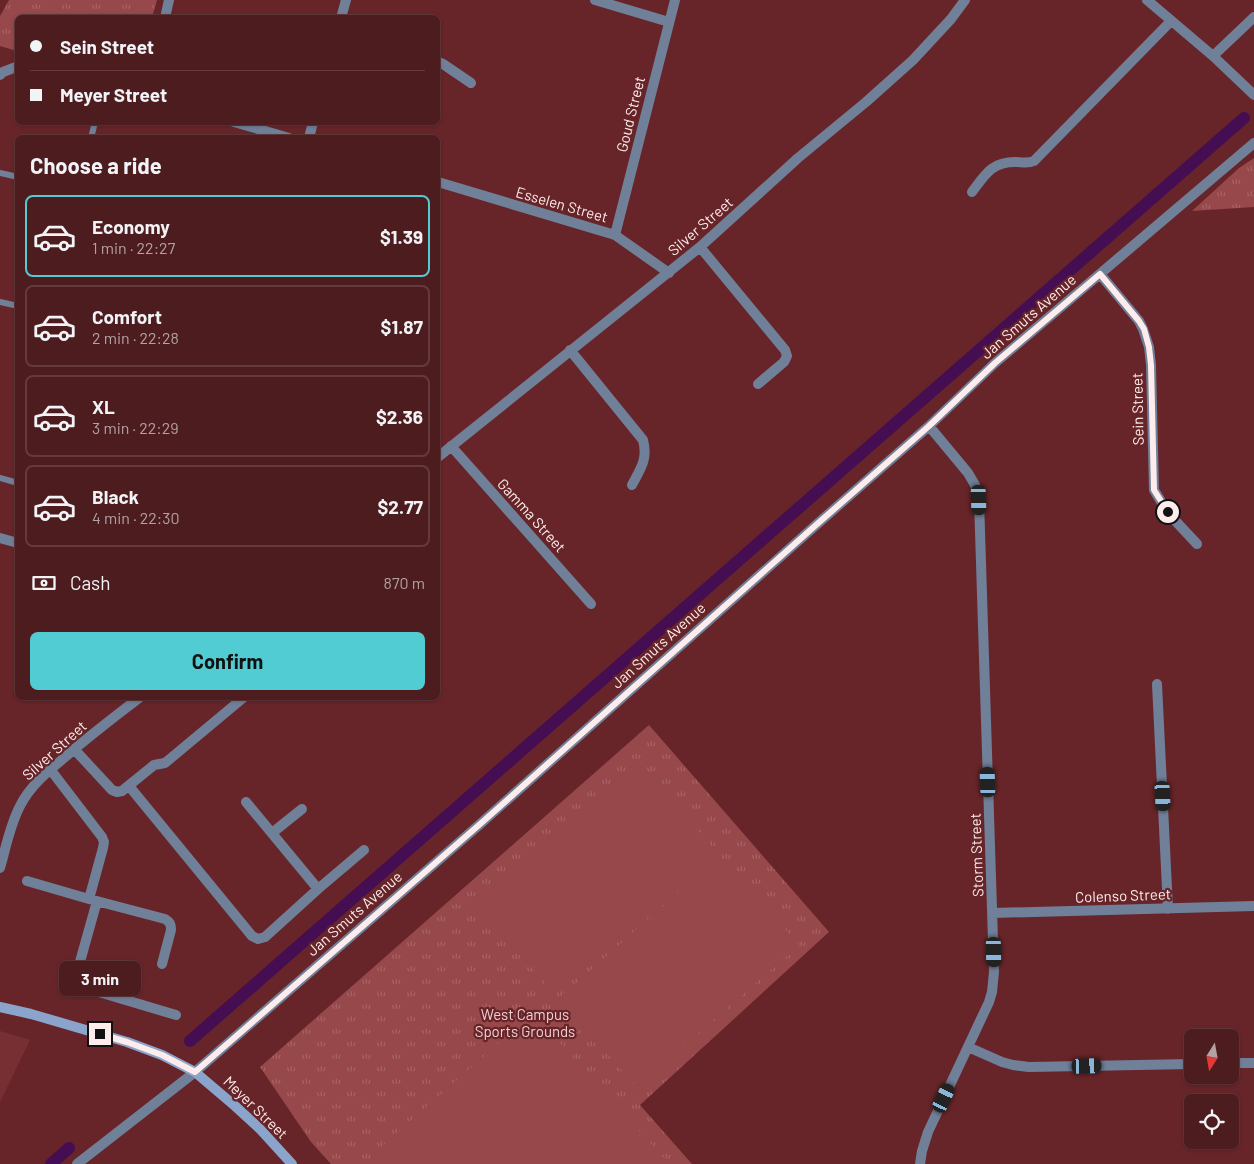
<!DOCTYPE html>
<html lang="en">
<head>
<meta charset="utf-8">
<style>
  body { margin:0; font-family:Barlow,sans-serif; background:#57292c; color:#f1f3f6; height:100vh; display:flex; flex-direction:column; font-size:19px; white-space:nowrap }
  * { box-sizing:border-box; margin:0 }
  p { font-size:16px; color:#b3a1a4 }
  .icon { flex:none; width:28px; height:28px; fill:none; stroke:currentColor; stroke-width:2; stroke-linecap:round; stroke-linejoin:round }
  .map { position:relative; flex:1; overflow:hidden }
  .sheet { position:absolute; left:15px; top:135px; width:425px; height:565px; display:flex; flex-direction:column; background:#4d1c1f; border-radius:8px; box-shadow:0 1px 4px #0004,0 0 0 1px #643a3d }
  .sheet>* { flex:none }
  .banner { position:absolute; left:15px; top:15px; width:425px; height:110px; border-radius:8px; box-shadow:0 1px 4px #0004,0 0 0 1px #643a3d; display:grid; align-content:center; height:110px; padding:0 15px; background:#4d1c1f }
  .needle { width:32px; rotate:191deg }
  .buttons { position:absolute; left:1184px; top:1029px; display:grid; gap:10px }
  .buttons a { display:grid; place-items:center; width:55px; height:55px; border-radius:8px; background:#4d1c1f; box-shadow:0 1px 4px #0004,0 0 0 1px #643a3d; font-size:25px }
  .end { position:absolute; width:22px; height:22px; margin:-11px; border:6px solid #feecec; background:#111; box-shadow:0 0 0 2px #111 }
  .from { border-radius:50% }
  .bubble { position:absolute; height:35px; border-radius:8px; background:#4d1c1f; box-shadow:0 1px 4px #0004,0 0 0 1px #643a3d; font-size:16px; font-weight:700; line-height:35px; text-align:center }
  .car { position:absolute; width:15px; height:30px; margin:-15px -8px; border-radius:6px; box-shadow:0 0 4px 1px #0007; background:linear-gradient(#222 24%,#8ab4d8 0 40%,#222 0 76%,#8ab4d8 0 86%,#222 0) }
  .banner b { display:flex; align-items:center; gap:18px; height:48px; font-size:19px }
  .banner b+b { border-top:1px solid #643a3d }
  .banner i { width:12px; height:12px; background:#f1f3f6 }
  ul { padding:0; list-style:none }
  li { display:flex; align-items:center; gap:15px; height:82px; margin:0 10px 8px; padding:0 5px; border:2px solid #643a3d; border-radius:8px }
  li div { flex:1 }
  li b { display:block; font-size:19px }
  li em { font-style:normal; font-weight:700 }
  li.on { border-color:#51ccd2 }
  li>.icon { width:45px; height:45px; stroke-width:1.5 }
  h2 { padding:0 15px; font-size:22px; line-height:60px }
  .pay { display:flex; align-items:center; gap:12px; height:55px; padding:0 15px; font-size:19px }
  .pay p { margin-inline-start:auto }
  .button { display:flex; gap:10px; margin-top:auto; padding:10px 15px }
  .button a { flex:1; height:58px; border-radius:8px; background:#51ccd2; color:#111; font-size:20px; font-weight:700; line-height:58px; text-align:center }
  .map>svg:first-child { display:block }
  .built { fill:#782f34 }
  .park { fill:url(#park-tufts) }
  .garden { fill:#96484b }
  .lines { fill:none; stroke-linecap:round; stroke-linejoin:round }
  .canal { stroke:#450e52; stroke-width:12 }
  .lane { stroke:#708099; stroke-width:6 }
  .street { stroke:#708099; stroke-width:10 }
  .secondary { stroke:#8aa4cb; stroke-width:10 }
  .route { stroke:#feecec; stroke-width:6 }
  .labels { text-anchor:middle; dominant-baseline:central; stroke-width:4.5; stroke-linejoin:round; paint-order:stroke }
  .street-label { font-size:15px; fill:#feecec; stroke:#672529 }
  .park-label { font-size:15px; fill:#f0d0cf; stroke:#672529 }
</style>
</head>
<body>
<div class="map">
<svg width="1254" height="1164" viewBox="0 0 1254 1164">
  <defs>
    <pattern id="park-tufts" width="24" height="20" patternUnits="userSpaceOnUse" patternTransform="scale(1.25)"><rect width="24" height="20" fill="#96484b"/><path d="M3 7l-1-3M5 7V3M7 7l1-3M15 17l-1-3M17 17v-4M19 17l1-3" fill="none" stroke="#a66365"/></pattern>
  </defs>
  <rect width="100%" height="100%" fill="#672529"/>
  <!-- built -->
  <path class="built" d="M0,1031L30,1040L0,1102Z"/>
  <!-- park -->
  <path class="park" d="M9,0H157L152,17L18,18L17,51L0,46V16Z
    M1254,158V207L1192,211L1239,168Z
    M649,725L829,932L640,1105L692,1164H331L311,1142L260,1067Z"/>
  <!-- garden -->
  <path class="garden" d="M636,762L716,851L554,993L475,904Z
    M720,856L799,945L637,1087L558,999Z
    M533,1013L631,1123L585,1164H378L371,1156Z
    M635,1126L669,1164H593Z"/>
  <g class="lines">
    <!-- canal -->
    <path class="canal" d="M190,1041L1244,118
      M51,1164L69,1148"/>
    <!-- lane -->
    <path class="lane" d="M91,138L95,122
      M0,173L18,177
      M0,302L18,306
      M0,478L18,483"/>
    <!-- street -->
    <path class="street" d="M595,0L669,22
      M1147,0L1213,56L1254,95
      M165,18L169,0
      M341,18L346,0
      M1213,56L1254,17
      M438,62L443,64L471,83
      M0,75L3,72L16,67L18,68
      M234,122L289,138
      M309,138L313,122
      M438,182L615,235L669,273
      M972,192C985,175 991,162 1015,162C1023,162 1027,164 1034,161L1171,21
      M615,235L675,0
      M700,247L785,350L787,356L784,362L758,384
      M1100,274L1139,321L1143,329L1149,347L1151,365L1154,490L1168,513L1197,544
      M570,350L643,440C648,459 641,468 632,485
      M451,446L591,604
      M438,457L700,247L798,158L866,102L913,60L951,19L965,0
      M0,538L18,543
      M1157,684L1168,909
      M74,749L112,790L117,792L122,791L154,765L165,763L243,698
      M50,769L102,837L104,842L103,848L89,899
      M129,786L252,936L258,939L265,937L318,889L364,850
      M246,802L318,889
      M272,833L302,809
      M0,868C6,847 10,825 20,806C30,786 47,772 64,758C88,737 114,717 139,698
      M27,881L89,899L165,919C170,922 171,924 171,930L162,964
      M97,901L76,976C76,982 77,984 82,987L176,1015
      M993,913L1254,906
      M968,1047L1002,1062L1013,1065L1029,1067L1192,1064
      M1230,1063H1254
      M77,1164L195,1072L479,825L816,525L929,426L995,363L1254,143
      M920,1164L922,1151L928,1132L989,1002L992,992L994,972L979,500L975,485L968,473L929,426"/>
    <!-- secondary -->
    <path class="secondary" d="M0,1007L31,1014L127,1042L162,1055L195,1072L235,1106L260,1129L292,1164"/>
  </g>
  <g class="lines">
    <!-- route -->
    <path class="route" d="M100,1034L127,1042L162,1055L195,1072L479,825L816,525L929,426L995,363L1100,274L1139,321L1144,329L1149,347L1151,365L1154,490L1168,512"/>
  </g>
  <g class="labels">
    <!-- street labels -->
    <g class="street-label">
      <text transform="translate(630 114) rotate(-76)">Goud Street</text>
      <text transform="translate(562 204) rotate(16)">Esselen Street</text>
      <text transform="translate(700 226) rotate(-41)">Silver Street</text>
      <text transform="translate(1028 316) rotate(-41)">Jan Smuts Avenue</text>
      <text transform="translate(1137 409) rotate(-91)">Sein Street</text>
      <text transform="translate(532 515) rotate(48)">Gamma Street</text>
      <text transform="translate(658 645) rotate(-42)">Jan Smuts Avenue</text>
      <text transform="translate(54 750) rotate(-42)">Silver Street</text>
      <text transform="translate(976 855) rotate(-92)">Storm Street</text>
      <text transform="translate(1123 895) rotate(-2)">Colenso Street</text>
      <text transform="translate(354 913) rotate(-41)">Jan Smuts Avenue</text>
      <text transform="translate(256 1107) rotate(44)">Meyer Street</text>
    </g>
    <!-- park labels -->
    <g class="park-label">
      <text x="525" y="1014">West Campus<tspan x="525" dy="17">Sports Grounds</tspan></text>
    </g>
  </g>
</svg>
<div class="buttons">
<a><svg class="needle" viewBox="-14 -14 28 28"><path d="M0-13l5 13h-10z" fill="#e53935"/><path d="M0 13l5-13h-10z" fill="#b3a1a4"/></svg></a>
<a><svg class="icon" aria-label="locate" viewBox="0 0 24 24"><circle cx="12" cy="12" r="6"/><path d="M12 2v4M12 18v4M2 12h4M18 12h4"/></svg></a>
</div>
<i class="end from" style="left:1168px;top:512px"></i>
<i class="end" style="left:100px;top:1034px"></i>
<div class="bubble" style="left:59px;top:961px;width:82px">3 min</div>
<i class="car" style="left:979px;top:500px;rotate:178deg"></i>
<i class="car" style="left:988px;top:782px;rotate:358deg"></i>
<i class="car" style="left:1163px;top:796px;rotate:177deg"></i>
<i class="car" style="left:994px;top:952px;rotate:179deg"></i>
<i class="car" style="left:1087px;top:1066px;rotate:88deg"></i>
<i class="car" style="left:944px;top:1098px;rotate:25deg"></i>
<div class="banner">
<b><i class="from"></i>Sein Street</b>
<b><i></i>Meyer Street</b>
</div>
<section class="sheet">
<h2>Choose a ride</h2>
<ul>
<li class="on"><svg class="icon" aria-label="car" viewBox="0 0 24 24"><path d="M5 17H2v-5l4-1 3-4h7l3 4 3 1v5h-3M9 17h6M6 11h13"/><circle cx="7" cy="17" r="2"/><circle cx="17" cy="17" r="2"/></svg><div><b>Economy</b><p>1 min · 22:27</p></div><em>$1.39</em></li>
<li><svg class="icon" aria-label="car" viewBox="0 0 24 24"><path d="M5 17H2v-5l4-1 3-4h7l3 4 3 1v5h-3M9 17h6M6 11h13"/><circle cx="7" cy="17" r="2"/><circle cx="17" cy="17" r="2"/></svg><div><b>Comfort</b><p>2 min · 22:28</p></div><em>$1.87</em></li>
<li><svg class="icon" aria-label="car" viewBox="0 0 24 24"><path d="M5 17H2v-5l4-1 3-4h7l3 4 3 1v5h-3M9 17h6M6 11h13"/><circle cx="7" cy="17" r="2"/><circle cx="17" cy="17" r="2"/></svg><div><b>XL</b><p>3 min · 22:29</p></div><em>$2.36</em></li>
<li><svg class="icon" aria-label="car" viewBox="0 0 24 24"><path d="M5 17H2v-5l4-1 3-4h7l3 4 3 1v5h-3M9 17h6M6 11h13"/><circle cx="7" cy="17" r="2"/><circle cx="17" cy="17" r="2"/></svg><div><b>Black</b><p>4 min · 22:30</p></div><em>$2.77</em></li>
</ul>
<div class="pay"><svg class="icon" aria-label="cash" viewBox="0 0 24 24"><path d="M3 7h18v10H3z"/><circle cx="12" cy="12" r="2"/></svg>Cash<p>870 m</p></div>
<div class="button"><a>Confirm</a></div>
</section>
</div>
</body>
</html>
